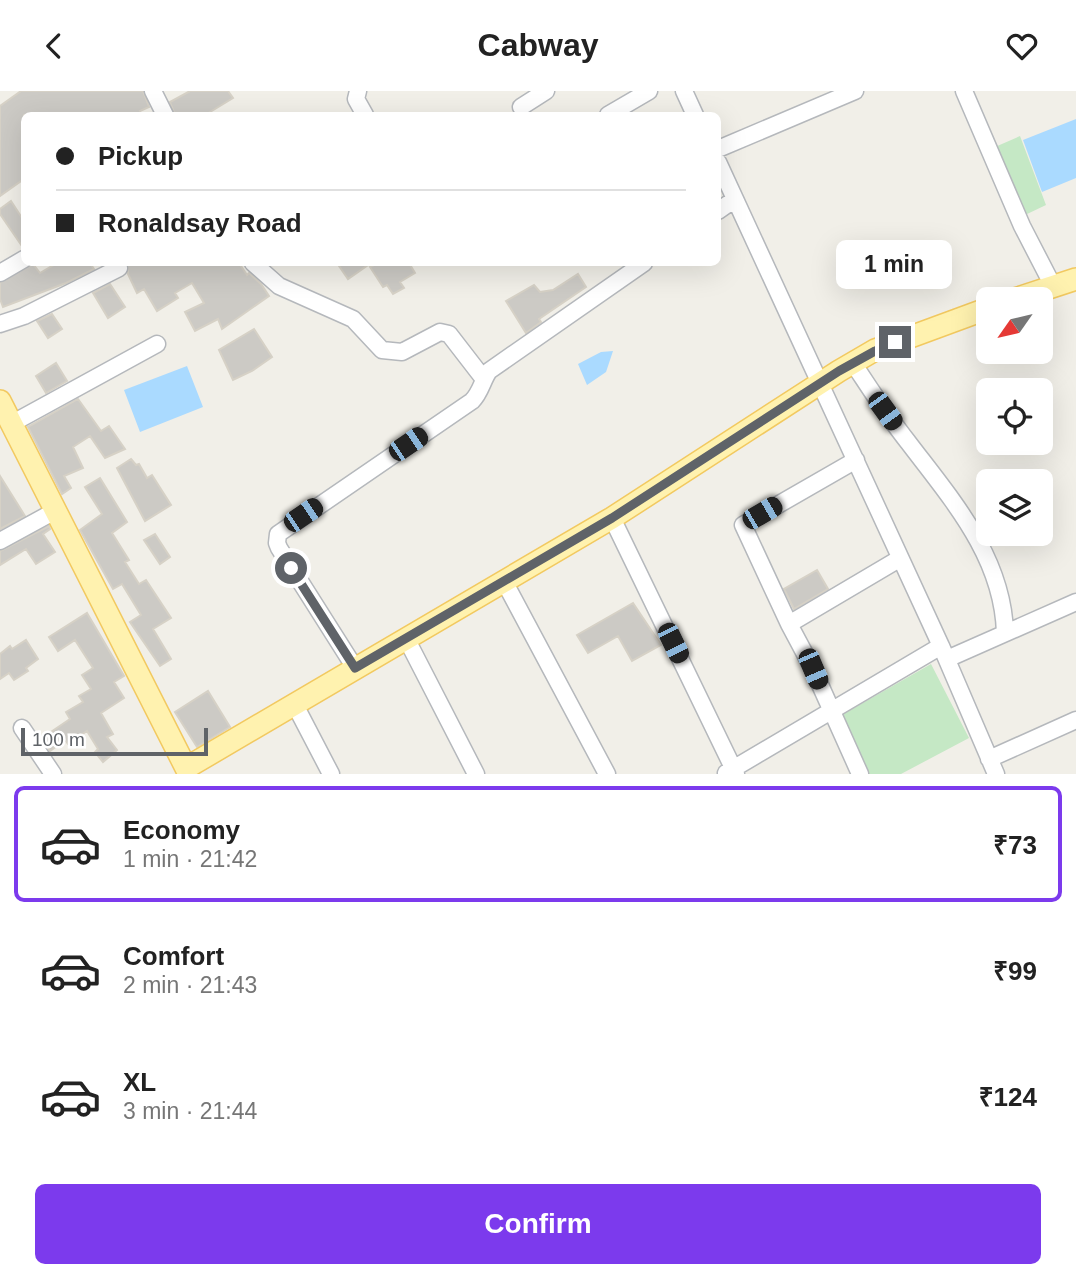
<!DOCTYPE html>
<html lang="en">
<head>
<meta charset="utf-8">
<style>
  body { margin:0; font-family:Arial,sans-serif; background:#f2f2f2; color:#222; height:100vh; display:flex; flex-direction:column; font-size:26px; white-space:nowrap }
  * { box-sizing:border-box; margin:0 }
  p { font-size:23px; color:#767676 }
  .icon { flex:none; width:38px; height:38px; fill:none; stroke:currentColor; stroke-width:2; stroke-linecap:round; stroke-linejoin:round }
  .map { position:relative; height:683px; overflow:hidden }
  .details { display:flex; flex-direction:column; background:#fff; flex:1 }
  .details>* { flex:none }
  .guide { position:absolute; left:21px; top:21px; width:700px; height:154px; border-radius:10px; box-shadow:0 7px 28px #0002; display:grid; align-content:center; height:154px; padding:0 35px; background:#fff }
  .needle { width:46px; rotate:236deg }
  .buttons { position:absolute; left:976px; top:196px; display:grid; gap:14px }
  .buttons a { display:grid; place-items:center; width:77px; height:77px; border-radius:10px; background:#fff; box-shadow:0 7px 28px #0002; font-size:35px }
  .scale { position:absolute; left:21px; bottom:18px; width:187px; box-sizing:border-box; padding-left:7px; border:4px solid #5f6368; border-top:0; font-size:19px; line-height:24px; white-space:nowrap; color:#5f6368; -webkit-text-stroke:5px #fff; paint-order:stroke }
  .end { position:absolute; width:32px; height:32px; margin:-16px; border:9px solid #5f6368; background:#fff; box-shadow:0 0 0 4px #fff }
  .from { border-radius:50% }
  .bubble { position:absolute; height:49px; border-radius:10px; background:#fff; box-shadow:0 7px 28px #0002; font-size:23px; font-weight:800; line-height:49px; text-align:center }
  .car { position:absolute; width:21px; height:42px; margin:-21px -10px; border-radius:9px; box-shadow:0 0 5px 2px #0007; background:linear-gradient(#222 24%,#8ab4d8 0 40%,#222 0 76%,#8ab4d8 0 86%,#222 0) }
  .guide b { display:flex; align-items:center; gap:24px; height:66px; font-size:26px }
  .guide b+b { border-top:2px solid #e0e0e0 }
  .guide i { width:18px; height:18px; background:#222 }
  ul { padding:12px 0 0; list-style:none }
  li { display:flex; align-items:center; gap:21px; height:116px; margin:0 14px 10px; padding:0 21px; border:4px solid transparent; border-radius:10px }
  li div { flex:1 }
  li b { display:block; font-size:26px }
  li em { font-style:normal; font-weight:800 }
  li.active { border-color:#7c3aed }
  li>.icon { width:63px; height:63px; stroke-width:1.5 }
  .button { display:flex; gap:14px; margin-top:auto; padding:14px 35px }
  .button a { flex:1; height:80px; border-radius:10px; background:#7c3aed; color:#fff; font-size:28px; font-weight:800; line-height:80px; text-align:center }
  header { display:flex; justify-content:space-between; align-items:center; height:91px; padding:0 35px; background:#fff; font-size:32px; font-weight:800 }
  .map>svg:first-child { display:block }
  .green { fill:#c5e8c5 }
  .water { fill:#aadaff }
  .building { fill:#cccac5; stroke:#d6d1c6; stroke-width:2 }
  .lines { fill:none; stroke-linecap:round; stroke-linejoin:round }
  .minor-casing { stroke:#b5b8bc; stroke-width:19 }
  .major-casing { stroke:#f2c960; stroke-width:24 }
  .minor { stroke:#fff; stroke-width:16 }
  .major { stroke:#fff2af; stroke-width:21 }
  .route { stroke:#5f6368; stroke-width:9 }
</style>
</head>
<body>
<header><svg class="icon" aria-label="back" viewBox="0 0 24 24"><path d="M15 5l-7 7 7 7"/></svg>Cabway<svg class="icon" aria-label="heart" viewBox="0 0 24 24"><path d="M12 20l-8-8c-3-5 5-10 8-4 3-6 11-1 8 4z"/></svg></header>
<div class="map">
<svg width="1076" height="683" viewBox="0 0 1076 683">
  <rect width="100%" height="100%" fill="#f1efe8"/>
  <!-- green -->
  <path class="green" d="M1020,45L1046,114L1025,124L995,56Z
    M931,573L969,647L901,683H868L840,625Z"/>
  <!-- water -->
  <path class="water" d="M1076,28V87L1042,101L1023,49Z
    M613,260L606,281L587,294L578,273L601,261Z
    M187,275L203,316L140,341L124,299Z"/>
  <!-- building -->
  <path class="building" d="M21,0H143L149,16L140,20L142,24H24V88L0,105V15Z
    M190,0H228L233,7L205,24H175L170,11Z
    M11,110L24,130V158L0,123V118Z
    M57,172H90L94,178L66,192L3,216L0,208V192L33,173L40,182Z
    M128,172H239L247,184L249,182L261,193L269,205L222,238L218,228L195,240L185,221L204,212L192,192L175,202L178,207L157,220L144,198L137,202L128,183Z
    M337,172H371L348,188Z
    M378,172H409L415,182L400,191L404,197L393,203L387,194L383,196L370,176Z
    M578,183L586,196L539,228L541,231L526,242L506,210L534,194L540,201L553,199Z
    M110,193L125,216L108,227L93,202Z
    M52,223L62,238L48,247L37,230Z
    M254,238L272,266L252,280L233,289L219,259Z
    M56,272L67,290L46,302L36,285Z
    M78,308L101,340L109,335L125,358L105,367L90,345L73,356L83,377L64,385L71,397L62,403L28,336Z
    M131,368L136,374L139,373L147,387L152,384L171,414L145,430L117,377Z
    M0,385L25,425L0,438Z
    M100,387L127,431L112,442L129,469L125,471L139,493L146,489L171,527L153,538L171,568L160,575L130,531L141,524L122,493L113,498L80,439L102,423L85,396Z
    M49,435L50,438L43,443L55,461L36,473L26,458L0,474V460Z
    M155,443L170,466L160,473L144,449Z
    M817,479L828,498L794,518L784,498Z
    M633,512L661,554L632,570L618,545L588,562L577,544Z
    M87,522L124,585L114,591L124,607L101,622L113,643L107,646L117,659L103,671L95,661L98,658L87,640L68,653L65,649L50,660L42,647L70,628L66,621L83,611L79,605L91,598L82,584L93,577L75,549L58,560L49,546Z
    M26,549L38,568L26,577L28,580L14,589L9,582L0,588V563L10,555L12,558Z
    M208,600L230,636L197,656L175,621Z"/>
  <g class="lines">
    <defs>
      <path id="minor" d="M153,0L165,24
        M358,0L356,8L365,24
        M684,0L695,24
        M964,0L1022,135L1053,195
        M521,16L546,0
        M608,24L649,0
        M718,58L855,0
        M718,71L941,555L996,683
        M718,120L735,108
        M253,172L279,195L353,228L382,259L402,261L440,241L449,243L483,287
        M0,182L24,168
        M0,233L24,225L119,177
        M853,272C871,299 888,326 908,351C952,409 1003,466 1005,542
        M11,333L157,253
        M856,369L743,434L789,533L813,578L860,683
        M612,427L736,683
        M0,450L55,420
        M504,490L607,683
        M789,533L899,468
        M406,547L476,683
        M947,568L1076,511
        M355,577L279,457L277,452L278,443L472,310C481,301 482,290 489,280L644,172
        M294,612L331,683
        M22,637L53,683
        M989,668L1076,629
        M726,682L941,555"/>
      <path id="major" d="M1015,208L1076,188
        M0,310L186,677L612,427L839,280L875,259L989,217"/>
    </defs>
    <!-- minor casing -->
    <use href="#minor" class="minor-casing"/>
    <!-- major casing -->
    <use href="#major" class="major-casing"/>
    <!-- minor -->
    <use href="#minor" class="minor"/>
    <!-- major -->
    <use href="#major" class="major"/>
  </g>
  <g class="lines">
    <!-- route -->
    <path class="route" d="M291,477L355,577L612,427L839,280L875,260L895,251"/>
  </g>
</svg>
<div class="buttons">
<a><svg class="needle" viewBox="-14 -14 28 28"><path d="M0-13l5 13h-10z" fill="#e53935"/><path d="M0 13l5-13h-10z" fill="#767676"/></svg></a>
<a><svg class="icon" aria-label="locate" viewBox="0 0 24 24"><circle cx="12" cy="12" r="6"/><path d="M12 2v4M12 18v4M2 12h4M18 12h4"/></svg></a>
<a><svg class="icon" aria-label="layers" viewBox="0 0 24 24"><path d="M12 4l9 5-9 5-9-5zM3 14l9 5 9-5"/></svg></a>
</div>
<div class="scale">100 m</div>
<i class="end from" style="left:291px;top:477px"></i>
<i class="end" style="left:895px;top:251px"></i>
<div class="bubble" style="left:836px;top:149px;width:116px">1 min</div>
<i class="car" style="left:885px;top:320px;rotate:144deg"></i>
<i class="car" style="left:408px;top:353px;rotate:56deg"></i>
<i class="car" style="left:762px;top:422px;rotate:60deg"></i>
<i class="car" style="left:303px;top:424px;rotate:56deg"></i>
<i class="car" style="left:673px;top:552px;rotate:154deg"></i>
<i class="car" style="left:813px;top:578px;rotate:157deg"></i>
<div class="guide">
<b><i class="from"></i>Pickup</b>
<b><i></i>Ronaldsay Road</b>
</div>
</div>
<section class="details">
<ul>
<li class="active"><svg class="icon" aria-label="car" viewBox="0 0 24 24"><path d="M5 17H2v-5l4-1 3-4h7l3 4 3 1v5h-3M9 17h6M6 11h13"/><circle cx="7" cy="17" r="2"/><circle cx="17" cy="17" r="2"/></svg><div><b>Economy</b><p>1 min · 21:42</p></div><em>₹73</em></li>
<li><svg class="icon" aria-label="car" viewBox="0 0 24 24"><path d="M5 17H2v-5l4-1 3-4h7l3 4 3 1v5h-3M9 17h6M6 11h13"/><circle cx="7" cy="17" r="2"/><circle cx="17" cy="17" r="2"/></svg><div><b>Comfort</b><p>2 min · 21:43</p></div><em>₹99</em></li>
<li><svg class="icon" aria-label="car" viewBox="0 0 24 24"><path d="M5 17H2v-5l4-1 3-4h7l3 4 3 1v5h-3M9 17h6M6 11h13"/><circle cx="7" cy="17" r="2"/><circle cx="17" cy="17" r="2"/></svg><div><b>XL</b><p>3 min · 21:44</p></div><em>₹124</em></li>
</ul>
<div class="button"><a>Confirm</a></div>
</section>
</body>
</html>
